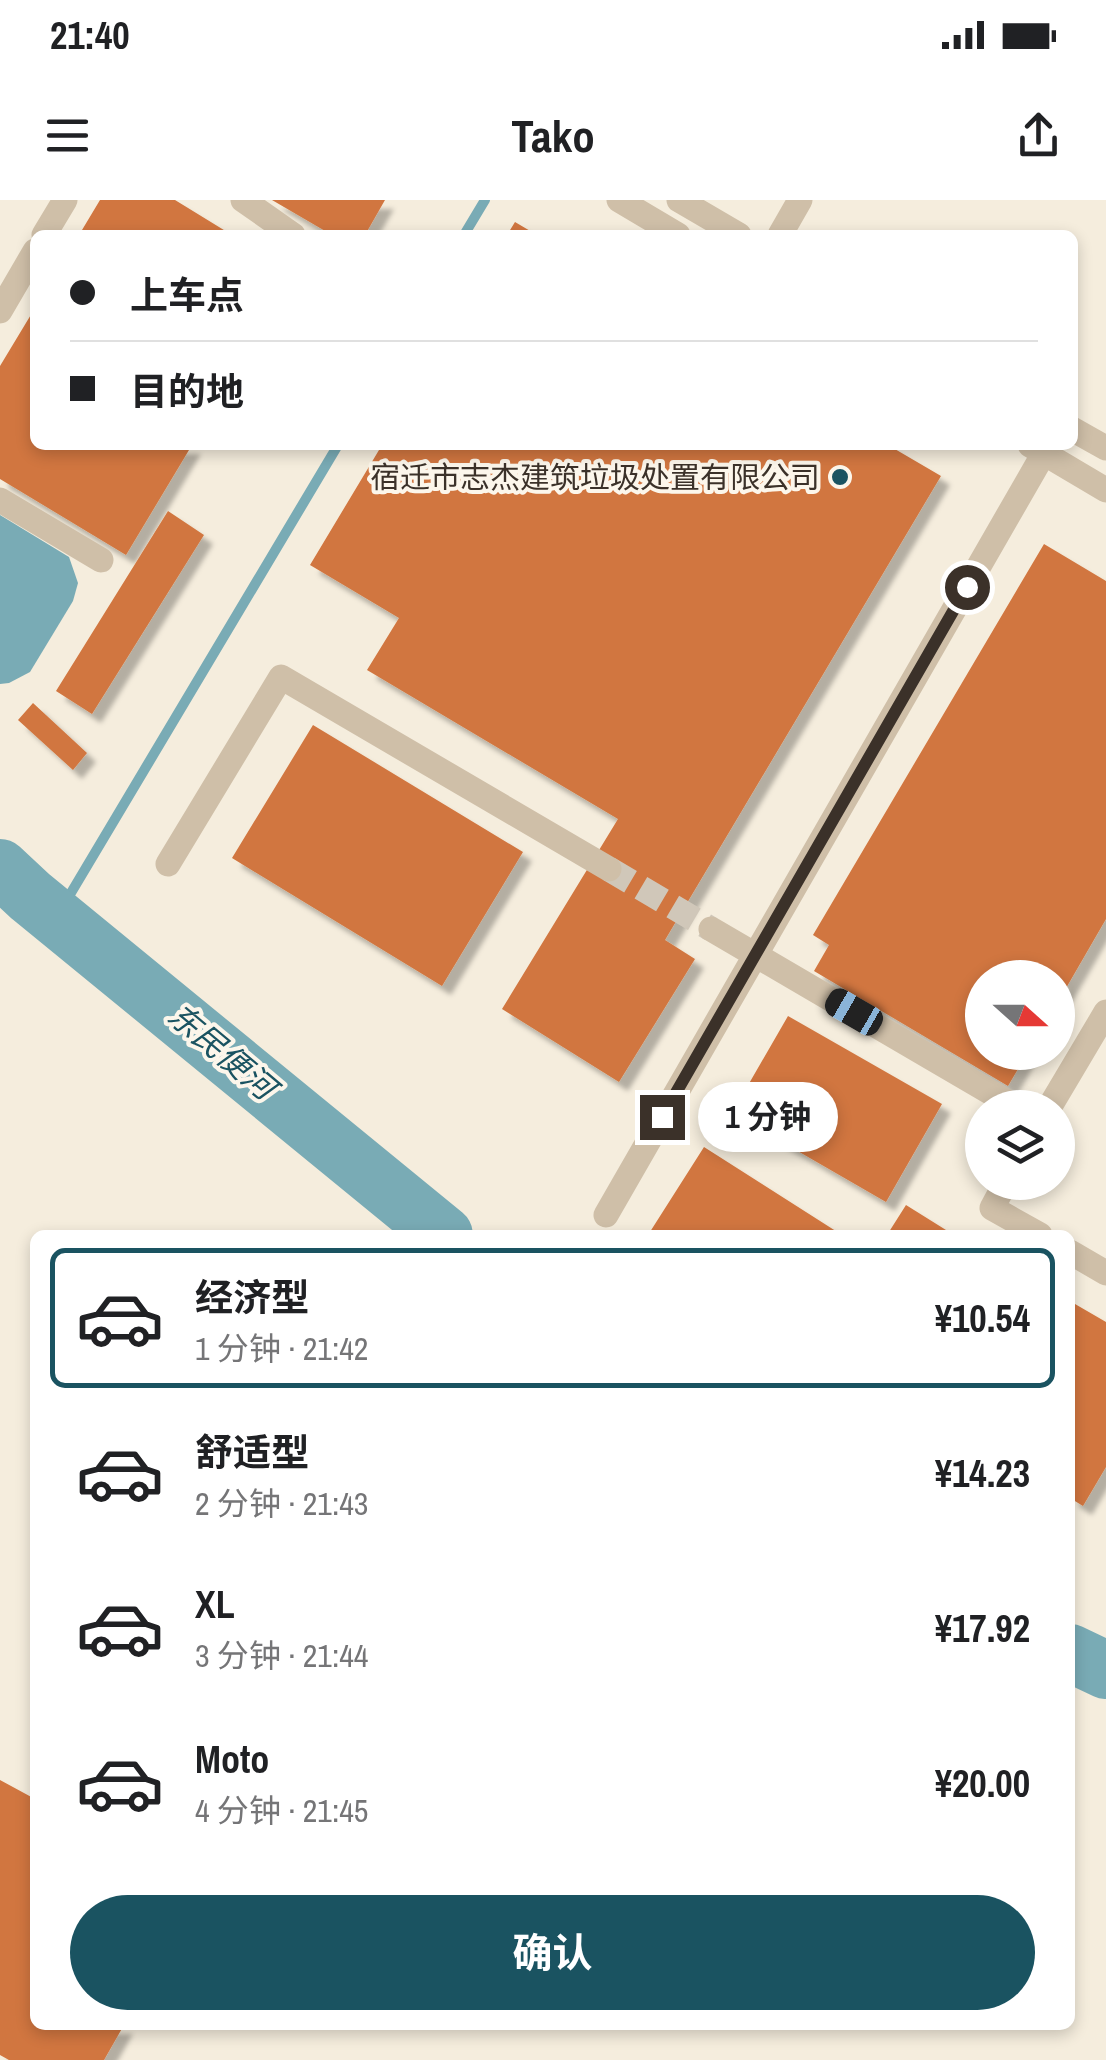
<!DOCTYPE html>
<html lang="zh">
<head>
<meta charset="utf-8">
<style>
  body { margin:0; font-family:"Archivo Narrow","Noto Sans SC",sans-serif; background:#f2f2f2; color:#202124; height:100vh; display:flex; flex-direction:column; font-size:38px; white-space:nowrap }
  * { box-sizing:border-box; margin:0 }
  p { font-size:32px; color:#757577 }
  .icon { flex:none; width:55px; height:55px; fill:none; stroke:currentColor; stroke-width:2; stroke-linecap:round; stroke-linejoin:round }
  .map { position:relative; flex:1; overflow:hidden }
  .drawer { position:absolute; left:30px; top:1030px; width:1045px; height:800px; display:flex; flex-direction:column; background:#fff; border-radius:15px; box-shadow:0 5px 15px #0003 }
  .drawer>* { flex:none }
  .banner { position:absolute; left:30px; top:30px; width:1048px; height:220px; border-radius:15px; box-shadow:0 5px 15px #0003; display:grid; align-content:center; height:220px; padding:0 40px; background:#fff }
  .needle { width:65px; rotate:111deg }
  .tools { position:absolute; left:965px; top:760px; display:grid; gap:20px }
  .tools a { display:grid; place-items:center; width:110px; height:110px; border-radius:50%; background:#fff; box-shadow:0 5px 15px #0003; font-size:50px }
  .end { position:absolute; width:45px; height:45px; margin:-22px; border:12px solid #3b3129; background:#fff; box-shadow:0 0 0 5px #fff }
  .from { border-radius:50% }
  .bubble { position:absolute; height:70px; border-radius:35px; background:#fff; box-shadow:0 5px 15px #0003; font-size:32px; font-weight:700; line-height:70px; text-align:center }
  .car { position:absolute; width:30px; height:60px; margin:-30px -15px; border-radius:12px; box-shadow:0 0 8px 2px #0007; background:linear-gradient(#222 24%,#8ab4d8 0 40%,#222 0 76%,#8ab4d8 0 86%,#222 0) }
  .banner b { display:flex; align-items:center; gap:35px; height:95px; font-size:38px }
  .banner b+b { border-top:2px solid #e0e0e0 }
  .banner i { width:25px; height:25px; background:#202124 }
  ul { padding:18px 0 0; list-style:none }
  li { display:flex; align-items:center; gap:30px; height:140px; margin:0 20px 15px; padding:0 20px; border:5px solid transparent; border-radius:15px }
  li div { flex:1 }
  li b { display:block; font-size:38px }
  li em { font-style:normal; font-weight:700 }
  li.current { border-color:#1a5361 }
  li>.icon { width:90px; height:90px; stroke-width:1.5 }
  .cta { display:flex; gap:20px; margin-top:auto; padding:20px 40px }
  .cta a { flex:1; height:115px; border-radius:60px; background:#1a5361; color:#fff; font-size:40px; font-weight:700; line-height:115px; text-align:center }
  .status { display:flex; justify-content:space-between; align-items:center; height:70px; padding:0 50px; background:#fff; direction:ltr }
  .status svg { height:28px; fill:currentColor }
  header { display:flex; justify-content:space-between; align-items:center; height:130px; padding:0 40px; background:#fff; font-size:45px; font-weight:700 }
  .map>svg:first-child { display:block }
  .water { fill:#79abb5 }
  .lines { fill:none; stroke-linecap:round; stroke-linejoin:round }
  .stream { stroke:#79abb5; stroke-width:10 }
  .river { stroke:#79abb5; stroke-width:58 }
  .building { fill:#d1763f; filter:url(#shadow) }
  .minor-tunnel { stroke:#d0c7b9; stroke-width:25; stroke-dasharray:25 12; stroke-linecap:butt }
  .minor { stroke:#cfbfa8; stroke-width:25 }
  .route { stroke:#3b3129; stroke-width:12 }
  .poi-dot { fill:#1a5361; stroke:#fcf6eb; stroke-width:4 }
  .labels { text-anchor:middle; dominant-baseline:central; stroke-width:8; stroke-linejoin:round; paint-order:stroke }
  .poi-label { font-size:30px; fill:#3b3129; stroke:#fcf6eb; text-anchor:end }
  .water-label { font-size:32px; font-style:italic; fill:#1a5361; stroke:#fcf6eb }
</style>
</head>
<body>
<div class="status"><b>21:40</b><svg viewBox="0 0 49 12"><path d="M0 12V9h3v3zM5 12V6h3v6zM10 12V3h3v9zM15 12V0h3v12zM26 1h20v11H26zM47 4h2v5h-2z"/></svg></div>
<header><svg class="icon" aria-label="menu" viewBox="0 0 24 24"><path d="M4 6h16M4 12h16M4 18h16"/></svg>Tako<svg class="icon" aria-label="share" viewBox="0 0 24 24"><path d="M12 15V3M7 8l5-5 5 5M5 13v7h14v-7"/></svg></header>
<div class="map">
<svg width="1106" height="1860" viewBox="0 0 1106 1860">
  <defs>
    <filter id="shadow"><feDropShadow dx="9" dy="9" stdDeviation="2.5" flood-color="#0004"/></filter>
  </defs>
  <rect width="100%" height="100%" fill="#f5eddd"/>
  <!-- water -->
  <path class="water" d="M0,315L69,357L78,383L73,401L30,472L9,483L0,484Z"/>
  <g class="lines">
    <!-- stream -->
    <path class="stream" d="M464,35L485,0
      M56,718L338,245"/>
    <!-- river -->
    <path class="river" d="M0,668L30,696L444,1035
      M1070,1453L1106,1470"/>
  </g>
  <!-- building -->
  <path class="building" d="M100,0H175L232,35H79Z
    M272,0H385L365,35H332Z
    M515,22L537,35H507Z
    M35,108V245H192L126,355L0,279V166Z
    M382,245H888L941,276L665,740L695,759L619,882L502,809L618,619L367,470L399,418L310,365Z
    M168,311L204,335L92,514L56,491Z
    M1044,344L1106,381V719L1058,802V778H982V852H1028L1008,886L814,771L829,745L813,735Z
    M33,503L87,553L73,570L18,520Z
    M313,525L523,652L442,786L232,658Z
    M788,816L942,904L886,1002L732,913Z
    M704,947L842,1035H648Z
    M906,1005L954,1035H887Z
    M1075,1104L1106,1122V1267L1083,1306L1070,1298V1113Z
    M0,1580L35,1599V1825H124L104,1860H9L0,1855Z"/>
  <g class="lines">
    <!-- minor-tunnel -->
    <path class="minor-tunnel" d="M609,669L711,729"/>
    <!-- minor -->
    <path class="minor" d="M243,0L293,35
      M619,0L678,35
      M679,0L739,35
      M44,35L65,0
      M780,35L800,0
      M0,111L35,51
      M1072,229L1106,248
      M1030,245L1106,290
      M0,300L101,360
      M168,664L281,477L609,669
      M711,729L1017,908
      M1049,908L1106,812
      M1006,982L992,1008L1040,1035
      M606,1015L1044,253
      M1070,1052L1106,1073"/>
  </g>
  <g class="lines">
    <!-- route -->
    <path class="route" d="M662,917L967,387"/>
  </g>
  <!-- markers -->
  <circle class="poi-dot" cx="840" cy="277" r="10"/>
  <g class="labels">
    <!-- poi labels -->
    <g class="poi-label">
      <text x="820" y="277">宿迁市志杰建筑垃圾处置有限公司</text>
    </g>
    <!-- water labels -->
    <g class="water-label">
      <text transform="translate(222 851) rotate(40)">东民便河</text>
    </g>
  </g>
</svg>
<div class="tools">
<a><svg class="needle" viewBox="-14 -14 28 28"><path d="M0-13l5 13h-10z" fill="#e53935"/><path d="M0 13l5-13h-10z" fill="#757577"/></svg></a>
<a><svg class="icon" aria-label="layers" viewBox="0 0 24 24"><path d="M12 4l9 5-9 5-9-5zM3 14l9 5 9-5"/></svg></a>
</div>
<i class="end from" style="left:967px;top:387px"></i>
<i class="end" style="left:662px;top:917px"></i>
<div class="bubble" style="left:698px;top:882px;width:140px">1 分钟</div>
<i class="car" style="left:854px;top:812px;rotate:300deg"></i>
<div class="banner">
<b><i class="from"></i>上车点</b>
<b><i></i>目的地</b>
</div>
<section class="drawer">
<ul>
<li class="current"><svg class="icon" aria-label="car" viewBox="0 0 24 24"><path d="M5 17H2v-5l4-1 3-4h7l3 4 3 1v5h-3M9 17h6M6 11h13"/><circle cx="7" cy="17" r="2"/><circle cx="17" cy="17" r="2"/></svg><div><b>经济型</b><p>1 分钟 · 21:42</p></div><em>¥10.54</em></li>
<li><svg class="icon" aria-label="car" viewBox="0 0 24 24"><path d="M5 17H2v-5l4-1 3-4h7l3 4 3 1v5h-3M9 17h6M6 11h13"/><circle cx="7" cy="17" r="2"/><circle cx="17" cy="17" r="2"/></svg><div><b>舒适型</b><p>2 分钟 · 21:43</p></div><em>¥14.23</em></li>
<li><svg class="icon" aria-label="car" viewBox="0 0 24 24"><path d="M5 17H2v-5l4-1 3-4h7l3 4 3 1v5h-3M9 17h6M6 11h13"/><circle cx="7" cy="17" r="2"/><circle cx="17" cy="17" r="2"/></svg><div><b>XL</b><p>3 分钟 · 21:44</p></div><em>¥17.92</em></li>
<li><svg class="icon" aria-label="car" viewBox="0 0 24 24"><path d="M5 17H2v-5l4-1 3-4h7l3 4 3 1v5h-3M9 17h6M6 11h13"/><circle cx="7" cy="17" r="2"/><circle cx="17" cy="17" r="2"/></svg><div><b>Moto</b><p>4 分钟 · 21:45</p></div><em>¥20.00</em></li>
</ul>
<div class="cta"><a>确认</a></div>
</section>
</div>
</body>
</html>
